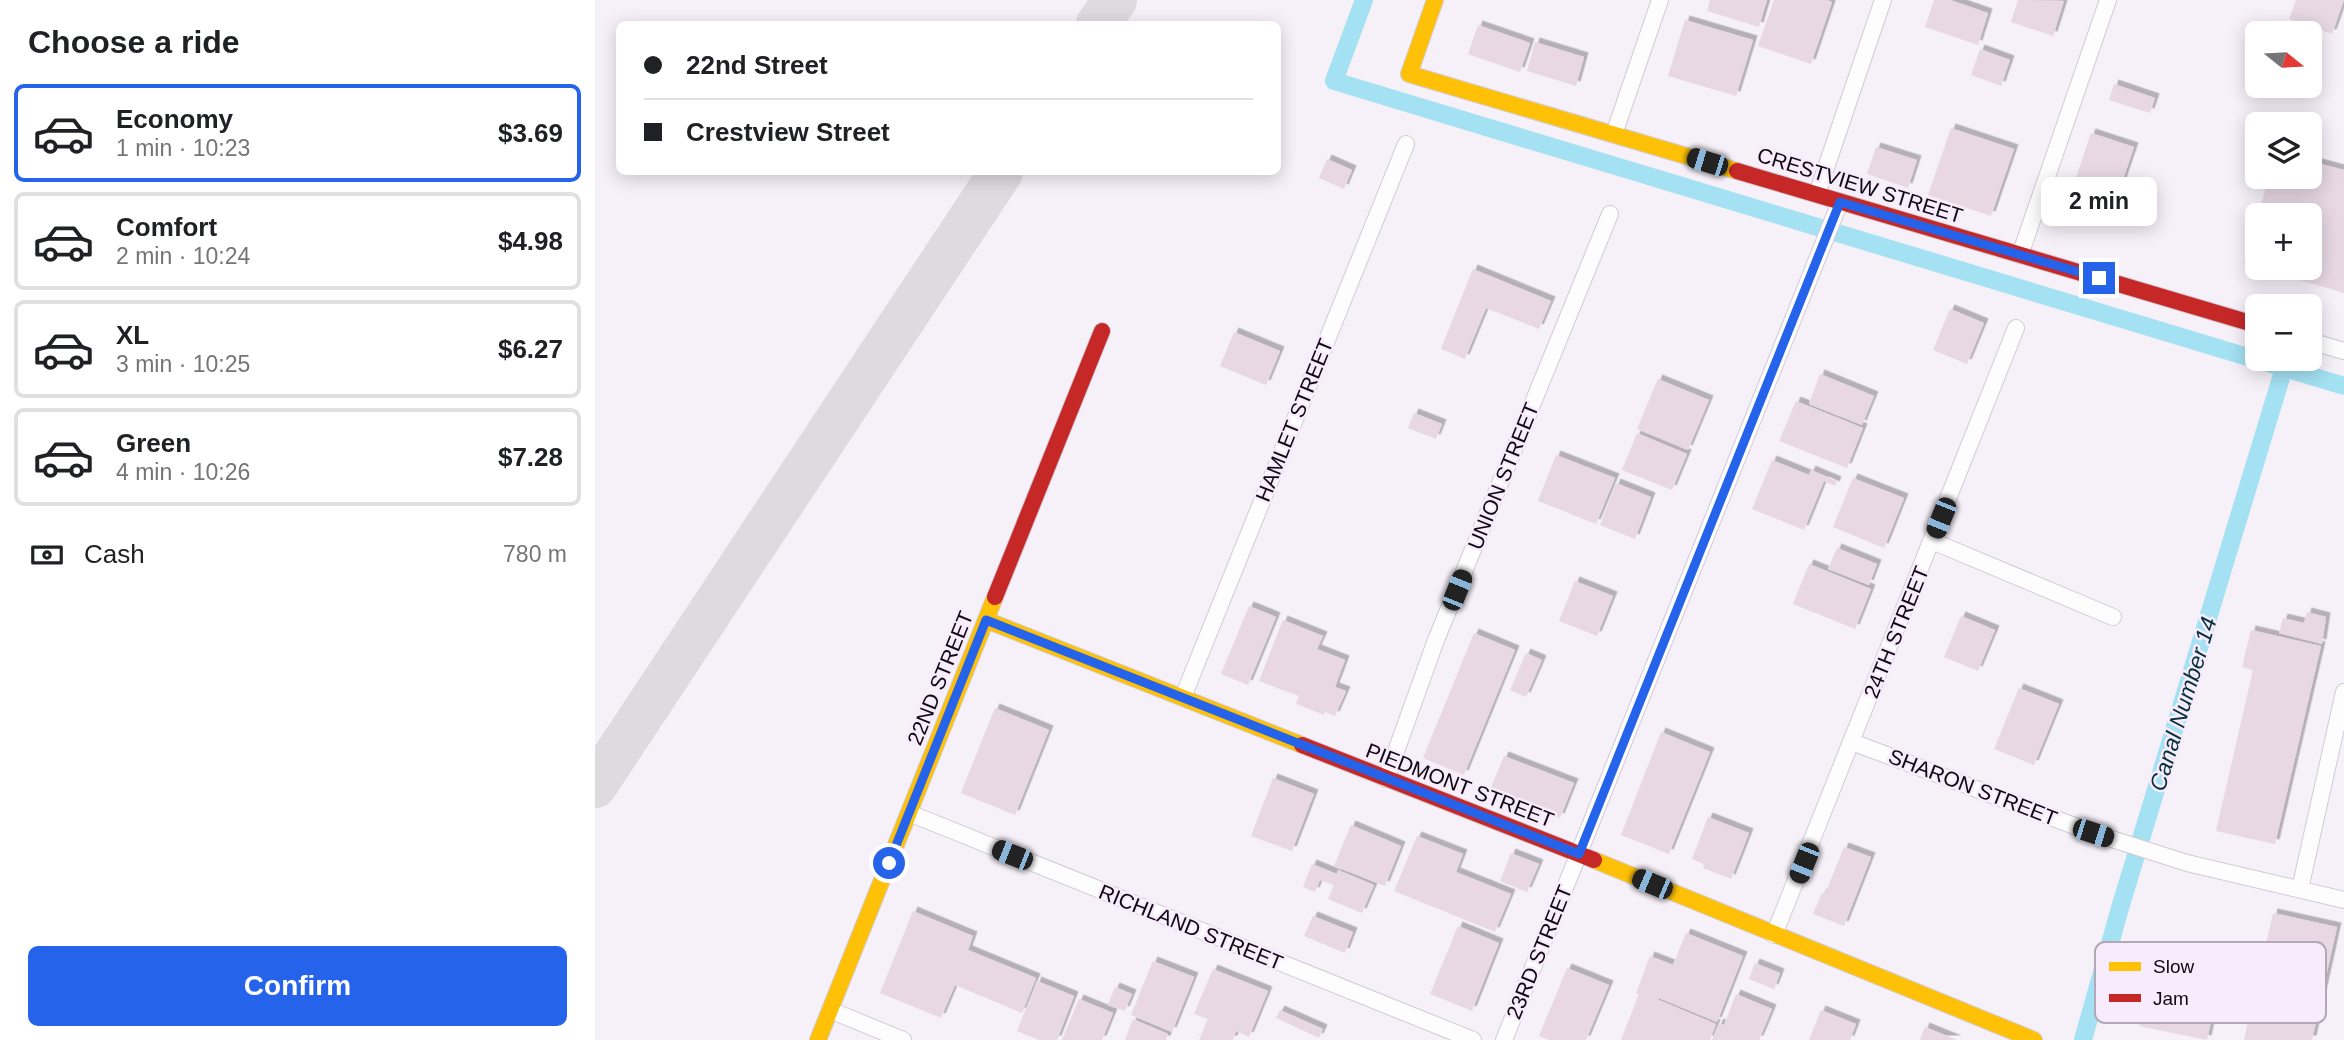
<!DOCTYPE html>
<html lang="en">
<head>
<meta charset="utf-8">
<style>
  body { margin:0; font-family:Arial,sans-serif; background:#f6f6f6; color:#202124; height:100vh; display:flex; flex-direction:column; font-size:26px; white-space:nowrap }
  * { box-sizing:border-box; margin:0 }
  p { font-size:23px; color:#757577 }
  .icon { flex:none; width:38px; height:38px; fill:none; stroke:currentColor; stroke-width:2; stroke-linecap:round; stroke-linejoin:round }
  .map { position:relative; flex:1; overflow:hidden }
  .side { display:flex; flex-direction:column; background:#fff; width:595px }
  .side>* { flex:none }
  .banner { position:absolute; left:21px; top:21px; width:665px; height:154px; border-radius:10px; box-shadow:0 4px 18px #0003; display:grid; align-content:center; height:154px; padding:0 28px; background:#fff }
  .needle { width:46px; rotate:108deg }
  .fabs { position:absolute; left:1650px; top:21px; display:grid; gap:14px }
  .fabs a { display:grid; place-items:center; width:77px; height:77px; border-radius:10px; background:#fff; box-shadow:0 4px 18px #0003; font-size:35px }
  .end { position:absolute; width:32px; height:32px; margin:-16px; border:9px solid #2563eb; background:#fff; box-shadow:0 0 0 4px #fff }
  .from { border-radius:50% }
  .bubble { position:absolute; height:49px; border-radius:10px; background:#fff; box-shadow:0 4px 18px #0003; font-size:23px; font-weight:800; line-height:49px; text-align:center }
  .car { position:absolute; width:21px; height:42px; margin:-21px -10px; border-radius:9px; box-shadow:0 0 5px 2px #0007; background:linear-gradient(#222 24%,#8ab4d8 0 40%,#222 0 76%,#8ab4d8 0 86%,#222 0) }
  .banner b { display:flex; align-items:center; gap:24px; height:66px; font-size:26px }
  .banner b+b { border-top:2px solid #e0e0e0 }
  .banner i { width:18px; height:18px; background:#202124 }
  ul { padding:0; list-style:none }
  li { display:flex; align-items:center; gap:21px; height:98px; margin:0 14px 10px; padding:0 14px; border:4px solid #e0e0e0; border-radius:10px }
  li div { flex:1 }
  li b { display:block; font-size:26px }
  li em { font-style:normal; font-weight:800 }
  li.active { border-color:#2563eb }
  li>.icon { width:63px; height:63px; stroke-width:1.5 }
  h2 { padding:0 28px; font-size:32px; line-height:84px }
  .pay { display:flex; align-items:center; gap:18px; height:77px; padding:0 28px; font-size:26px }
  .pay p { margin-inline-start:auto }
  .cta { display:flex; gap:14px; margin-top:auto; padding:14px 28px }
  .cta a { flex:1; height:80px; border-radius:10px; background:#2563eb; color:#fff; font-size:28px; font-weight:800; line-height:80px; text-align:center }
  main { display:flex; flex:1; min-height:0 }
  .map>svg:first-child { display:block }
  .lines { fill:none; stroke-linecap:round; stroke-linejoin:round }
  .canal { stroke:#a4e1f2; stroke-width:18 }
  .taxiway { stroke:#dedae0; stroke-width:44 }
  .building { fill:#e7d8e3; filter:url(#shadow) }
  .street-casing { stroke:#d1cbd3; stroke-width:18 }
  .slow-casing { stroke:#d1cbd3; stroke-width:18 }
  .jam-casing { stroke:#d1cbd3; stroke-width:18 }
  .street { stroke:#fefdfe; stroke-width:16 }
  .slow { stroke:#ffc107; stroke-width:16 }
  .jam { stroke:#c62828; stroke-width:16 }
  .route { stroke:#2563eb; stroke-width:9 }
  .labels { text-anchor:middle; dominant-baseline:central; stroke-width:5; stroke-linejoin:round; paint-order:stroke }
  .street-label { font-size:21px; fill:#0f0911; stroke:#f8ecfc }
  .water-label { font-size:23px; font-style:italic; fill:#04323b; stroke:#f8ecfc }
  .key { fill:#f8ecfc; stroke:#b2a8b6; stroke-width:2 }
  .key-label { font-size:19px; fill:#0f0911 }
</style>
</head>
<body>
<main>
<section class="side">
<h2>Choose a ride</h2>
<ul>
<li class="active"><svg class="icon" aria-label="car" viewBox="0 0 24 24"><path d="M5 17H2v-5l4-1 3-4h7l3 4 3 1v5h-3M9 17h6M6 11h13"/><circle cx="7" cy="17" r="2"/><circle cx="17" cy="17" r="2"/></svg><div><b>Economy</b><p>1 min · 10:23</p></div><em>$3.69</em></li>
<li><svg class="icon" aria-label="car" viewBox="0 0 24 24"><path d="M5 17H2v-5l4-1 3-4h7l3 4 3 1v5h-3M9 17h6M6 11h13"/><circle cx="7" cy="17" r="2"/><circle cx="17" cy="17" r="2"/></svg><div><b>Comfort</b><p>2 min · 10:24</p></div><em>$4.98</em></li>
<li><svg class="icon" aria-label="car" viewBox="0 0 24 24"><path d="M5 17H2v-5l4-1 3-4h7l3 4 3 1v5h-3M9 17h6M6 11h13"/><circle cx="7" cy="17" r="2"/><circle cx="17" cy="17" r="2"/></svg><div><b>XL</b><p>3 min · 10:25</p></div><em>$6.27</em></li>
<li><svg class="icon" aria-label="car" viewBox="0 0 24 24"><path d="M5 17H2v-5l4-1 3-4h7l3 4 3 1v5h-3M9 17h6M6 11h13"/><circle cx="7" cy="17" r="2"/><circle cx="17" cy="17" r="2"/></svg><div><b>Green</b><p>4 min · 10:26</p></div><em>$7.28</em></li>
</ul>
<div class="pay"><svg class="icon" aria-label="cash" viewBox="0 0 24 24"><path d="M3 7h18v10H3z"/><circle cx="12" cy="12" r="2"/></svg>Cash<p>780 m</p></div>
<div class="cta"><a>Confirm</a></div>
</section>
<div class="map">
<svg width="1749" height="1040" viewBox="0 0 1749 1040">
  <defs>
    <filter id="shadow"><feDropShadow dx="4.5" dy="-4.5" stdDeviation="0" flood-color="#0004"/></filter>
  </defs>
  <rect width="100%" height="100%" fill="#f6f0f8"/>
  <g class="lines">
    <!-- canal -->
    <path class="canal" d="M769,0L739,81L1749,386
      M1488,1040L1525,908L1689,368"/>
    <!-- taxiway -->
    <path class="taxiway" d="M503,24L520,0
      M0,786L406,172"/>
  </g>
  <!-- building -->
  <path class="building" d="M1115,0H1172L1164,27L1112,11Z
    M1179,0H1232L1237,2L1216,64L1163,46Z
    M1339,0H1355L1393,13L1383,45L1330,27Z
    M1423,0L1469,1L1458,36L1416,22Z
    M1701,0H1749L1737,34L1694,19Z
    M1090,20L1158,40L1141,96L1073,76Z
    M883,25L935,43L925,72L873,54Z
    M940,42L989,57L981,86L932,71Z
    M1385,49L1415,60L1406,86L1376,75Z
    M1519,84L1560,98L1555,113L1514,100Z
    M1356,128L1419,149L1396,216L1333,195Z
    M1496,133L1539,147L1516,215L1473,201Z
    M1281,147L1322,160L1313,188L1272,174Z
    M732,159L757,170L749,189L724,178Z
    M1715,161L1749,170V293L1664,268H1715V215H1663L1674,177H1715Z
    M1662,219V268L1649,264Z
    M878,269L956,301L944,329L891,308L870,359L846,349Z
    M1355,309L1389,323L1372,364L1338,350Z
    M639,332L685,351L671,385L625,366Z
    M1225,374L1279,396L1267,425L1214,404Z
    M1063,379L1114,400L1093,450L1042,429Z
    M1201,401L1268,428L1252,468L1184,441Z
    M819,413L847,424L841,439L813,428Z
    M1042,433L1092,454L1077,490L1027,470Z
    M961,455L1020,478L1001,524L943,501Z
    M1177,460L1214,475L1216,470L1242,481L1240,486L1229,481L1209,530L1157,509Z
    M1258,478L1309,498L1289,548L1238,527Z
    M1021,483L1056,497L1040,539L1005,525Z
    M1242,548L1282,564L1274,585L1233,569Z
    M1214,564L1276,589L1260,629L1198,604Z
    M980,581L1018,596L1002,636L964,621Z
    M654,606L681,617L653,685L626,674Z
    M1712,612L1731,617L1727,644L1684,633L1688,618L1709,623Z
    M1366,616L1400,630L1383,671L1349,657Z
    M688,620L728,636L722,649L750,660L740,687L751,691L740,716L730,712L729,715L701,704L704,696L664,681Z
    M1656,630L1726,646L1680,844L1621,831L1658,670L1647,667Z
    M879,633L920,650L869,775L828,758Z
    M931,653L947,660L931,697L915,690Z
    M1424,688L1464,704L1439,765L1399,749Z
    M400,708L454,730L420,815L366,793Z
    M1066,732L1115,752L1074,854L1026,835Z
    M909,756L979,783L965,818L895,790Z
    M678,778L719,794L697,851L656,836Z
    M1113,817L1154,833L1136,879L1108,868L1109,864L1097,859Z
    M756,825L806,846L790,886L739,866Z
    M822,836L868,854L861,872L916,894L900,932L799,891Z
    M1249,847L1276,857L1249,926L1218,914L1227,893L1230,894Z
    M916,853L944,864L932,892L905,881Z
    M717,864L742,874L743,870L779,885L767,913L733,899L739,885L725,880L720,892L708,887Z
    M318,911L378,936L373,950L441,978L427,1013L360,985L346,1018L285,993Z
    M1678,913L1742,927L1717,1040H1649Z
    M718,916L758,932L750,953L709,936Z
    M863,926L904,943L877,1011L835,994Z
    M1091,933L1148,956L1122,1022L1064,998V1000L1121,1024L1115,1040H1026L1044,994L1041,993L1055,956L1078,965Z
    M558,961L599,977L577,1032L536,1015Z
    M1559,961L1626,976L1612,1040L1544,1026Z
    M1160,963L1185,973L1179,989L1154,979Z
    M972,968L1014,985L991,1040H954L944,1036Z
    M618,969L673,991L654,1037L641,1031L638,1040H604L613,1019L599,1014Z
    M442,981L479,996L462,1040H444L422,1031Z
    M520,987L537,994L530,1011L513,1005Z
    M1141,994L1177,1009L1164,1040H1117L1124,1023L1129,1025Z
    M484,999L518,1013L507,1040H467Z
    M685,1010L728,1029L724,1038L681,1018Z
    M1226,1010L1261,1024L1255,1040H1214Z
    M538,1019L573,1034L571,1040H530Z
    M1330,1027L1362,1040H1325Z"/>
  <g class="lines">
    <defs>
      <path id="street" d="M1019,134L1065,0
        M1222,194L1288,0
        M1425,255L1513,0
        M1715,341L1749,351
        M1337,541L1518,617
        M588,697L811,144
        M1257,742L1498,833L1592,863L1749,900
        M791,779L841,640L1015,214
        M314,813L878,1040
        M1705,889L1749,692
        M1179,935L1421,328
        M235,1010L308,1040
        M909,1040L1245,202"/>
      <path id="slow" d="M840,0L814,74L1142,171
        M391,620L707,745
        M999,860L1439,1040
        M223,1040L400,597"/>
      <path id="jam" d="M1142,171L1662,325
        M400,597L507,331
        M707,745L999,860"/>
    </defs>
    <!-- street casing -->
    <use href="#street" class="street-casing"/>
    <!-- slow casing -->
    <use href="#slow" class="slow-casing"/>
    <!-- jam casing -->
    <use href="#jam" class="jam-casing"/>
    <!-- street -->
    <use href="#street" class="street"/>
    <!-- slow -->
    <use href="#slow" class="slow"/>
    <!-- jam -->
    <use href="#jam" class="jam"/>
  </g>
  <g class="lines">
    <!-- route -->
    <path class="route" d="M294,863L391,620L984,854L1245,202L1504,278"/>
  </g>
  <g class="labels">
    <!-- street labels -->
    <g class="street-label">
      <text transform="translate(1265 185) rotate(17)">CRESTVIEW STREET</text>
      <text transform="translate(699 420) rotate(-68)">HAMLET STREET</text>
      <text transform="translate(908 476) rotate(-68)">UNION STREET</text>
      <text transform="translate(1301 632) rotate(-68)">24TH STREET</text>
      <text transform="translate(345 678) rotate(-68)">22ND STREET</text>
      <text transform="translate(865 785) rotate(21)">PIEDMONT STREET</text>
      <text transform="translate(1378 787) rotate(21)">SHARON STREET</text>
      <text transform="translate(596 927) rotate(22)">RICHLAND STREET</text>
      <text transform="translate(944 952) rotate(-68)">23RD STREET</text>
    </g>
    <!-- water labels -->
    <g class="water-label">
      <text transform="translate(1588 704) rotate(-73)">Canal Number 14</text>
    </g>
  </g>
  <!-- legend -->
  <rect x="1500" y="942" width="231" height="81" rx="10" class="key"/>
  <rect x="1514" y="962" width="32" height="9" fill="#ffc107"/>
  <rect x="1514" y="994" width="32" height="8" fill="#c62828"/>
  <g class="key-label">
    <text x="1558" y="973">Slow</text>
    <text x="1558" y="1005">Jam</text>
  </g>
</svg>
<div class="fabs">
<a><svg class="needle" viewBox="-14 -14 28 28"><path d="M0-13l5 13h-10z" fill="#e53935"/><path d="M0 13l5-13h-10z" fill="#757577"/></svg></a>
<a><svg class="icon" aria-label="layers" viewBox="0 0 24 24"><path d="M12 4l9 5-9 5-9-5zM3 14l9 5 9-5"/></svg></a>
<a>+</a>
<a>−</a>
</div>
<i class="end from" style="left:294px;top:863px"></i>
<i class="end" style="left:1504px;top:278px"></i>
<div class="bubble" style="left:1446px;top:177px;width:116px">2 min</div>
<i class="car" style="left:1112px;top:162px;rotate:287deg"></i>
<i class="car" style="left:1346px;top:518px;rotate:202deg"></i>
<i class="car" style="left:862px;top:590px;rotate:22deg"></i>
<i class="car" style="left:1498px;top:833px;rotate:108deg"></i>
<i class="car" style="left:417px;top:855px;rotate:292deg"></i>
<i class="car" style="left:1209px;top:863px;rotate:202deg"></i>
<i class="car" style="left:1057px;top:884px;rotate:293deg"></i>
<div class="banner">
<b><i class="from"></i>22nd Street</b>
<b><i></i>Crestview Street</b>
</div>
</div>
</main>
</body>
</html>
